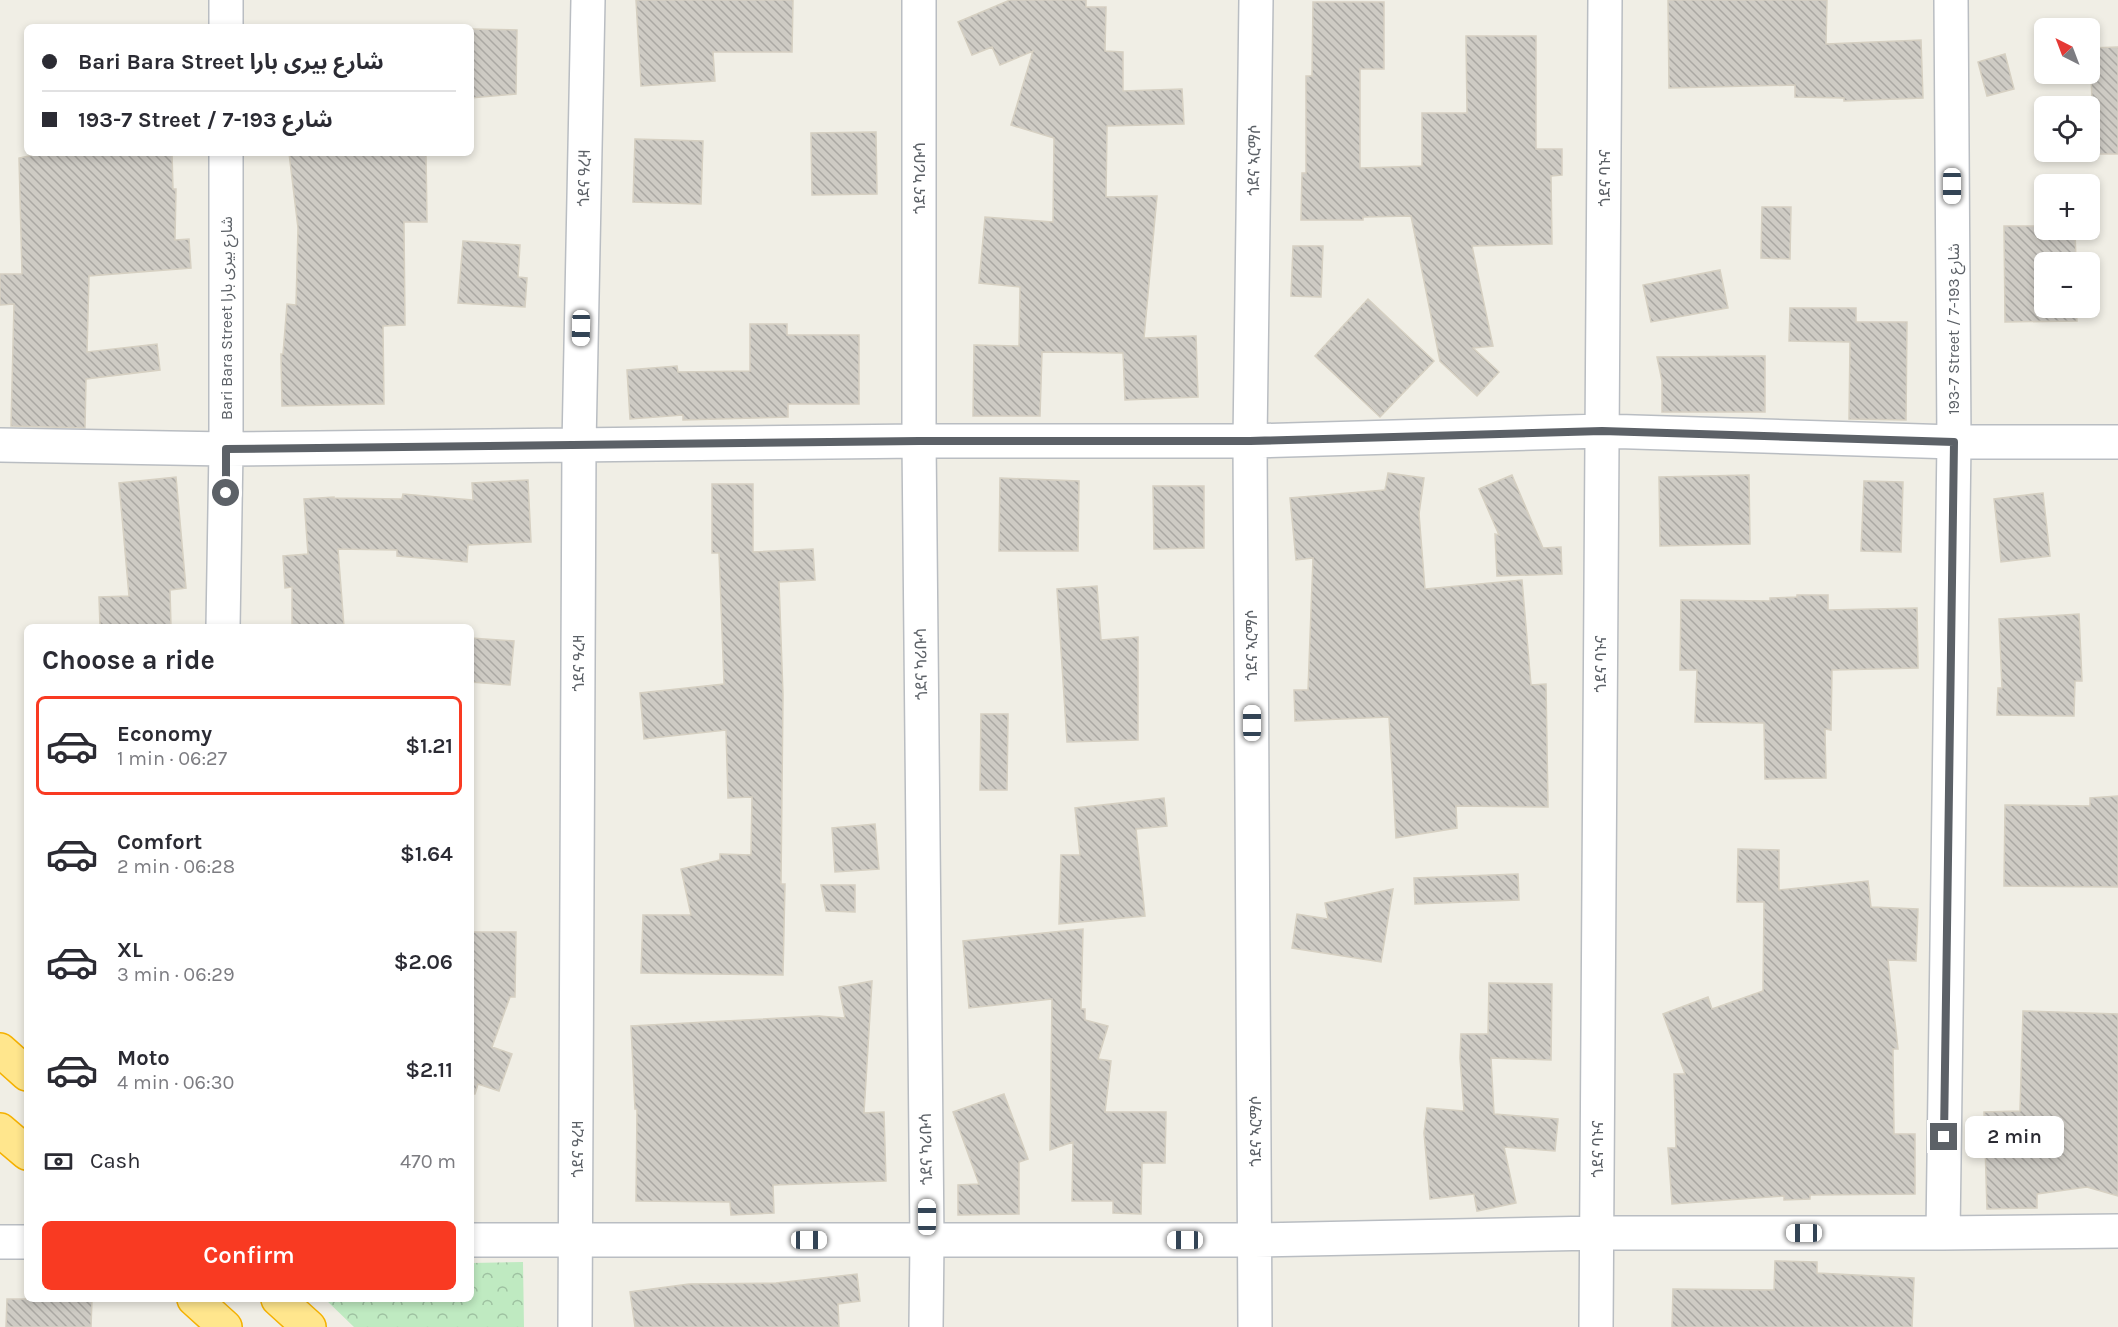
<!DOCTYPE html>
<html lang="en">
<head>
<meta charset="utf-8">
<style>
  body { margin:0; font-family:Karla,"Noto Sans Arabic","Noto Sans Ethiopic",sans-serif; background:#f7f7f7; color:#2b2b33; height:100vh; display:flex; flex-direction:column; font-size:22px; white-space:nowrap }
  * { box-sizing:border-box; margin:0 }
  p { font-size:20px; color:#7c7c81 }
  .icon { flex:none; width:33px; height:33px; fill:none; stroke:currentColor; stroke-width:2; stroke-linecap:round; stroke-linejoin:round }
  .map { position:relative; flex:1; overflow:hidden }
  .side { position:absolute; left:24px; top:624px; width:450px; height:678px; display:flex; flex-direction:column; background:#fff; border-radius:9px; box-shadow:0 3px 9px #0003 }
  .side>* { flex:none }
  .banner { position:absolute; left:24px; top:24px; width:450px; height:132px; border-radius:9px; box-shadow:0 3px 9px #0003; display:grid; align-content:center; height:132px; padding:0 18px; background:#fff }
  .needle { width:39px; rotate:318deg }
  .buttons { position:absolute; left:2034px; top:18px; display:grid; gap:12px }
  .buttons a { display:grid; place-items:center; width:66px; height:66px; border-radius:9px; background:#fff; box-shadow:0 3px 9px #0003; font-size:30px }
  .end { position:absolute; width:27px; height:27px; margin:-14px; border:8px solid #5c6167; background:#fff; box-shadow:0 0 0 3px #fff }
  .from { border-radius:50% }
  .bubble { position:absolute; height:42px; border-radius:9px; background:#fff; box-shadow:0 3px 9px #0003; font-size:20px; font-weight:600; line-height:42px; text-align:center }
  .car { position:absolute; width:18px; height:36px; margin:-18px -9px; border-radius:8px; box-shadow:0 0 4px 2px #0007; background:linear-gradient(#fff 24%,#345 0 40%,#fff 0 76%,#345 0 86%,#fff 0) }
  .banner b { display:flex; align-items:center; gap:21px; height:57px; font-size:22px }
  .banner b+b { border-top:2px solid #e1e1e2 }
  .banner i { width:15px; height:15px; background:#2b2b33 }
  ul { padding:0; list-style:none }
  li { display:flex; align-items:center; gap:18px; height:99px; margin:0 12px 9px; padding:0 6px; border:3px solid transparent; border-radius:9px }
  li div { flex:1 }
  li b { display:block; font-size:22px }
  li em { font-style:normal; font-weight:600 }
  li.on { border-color:#f93a22 }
  li>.icon { width:54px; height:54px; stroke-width:1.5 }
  h2 { padding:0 18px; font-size:27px; line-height:72px }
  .pay { display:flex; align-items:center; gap:15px; height:66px; padding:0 18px; font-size:22px }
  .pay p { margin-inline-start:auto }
  .cta { display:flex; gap:12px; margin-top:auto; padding:12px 18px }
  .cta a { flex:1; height:69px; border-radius:9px; background:#f93a22; color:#fff; font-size:24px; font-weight:600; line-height:69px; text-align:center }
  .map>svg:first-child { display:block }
  .park { fill:url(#park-crowns) }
  .building { fill:url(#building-back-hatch); stroke:#d6d0c2; stroke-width:1.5 }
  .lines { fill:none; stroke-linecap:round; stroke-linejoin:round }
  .street-casing { stroke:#b9bdc2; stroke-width:36 }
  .highway-casing { stroke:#f5b100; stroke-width:36 }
  .street { stroke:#fff; stroke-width:33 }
  .highway { stroke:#ffe68d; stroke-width:33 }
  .route { stroke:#5c6167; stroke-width:8 }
  .labels { text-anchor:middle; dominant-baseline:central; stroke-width:6; stroke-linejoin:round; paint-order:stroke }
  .street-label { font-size:16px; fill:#5c6167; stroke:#fff }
</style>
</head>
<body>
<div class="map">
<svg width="2118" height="1327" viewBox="0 0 2118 1327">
  <defs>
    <pattern id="park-crowns" width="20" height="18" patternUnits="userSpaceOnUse" patternTransform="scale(1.5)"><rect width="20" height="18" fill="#bfeac1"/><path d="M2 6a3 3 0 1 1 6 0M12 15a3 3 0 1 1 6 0" fill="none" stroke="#9ec1a1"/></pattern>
    <pattern id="building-back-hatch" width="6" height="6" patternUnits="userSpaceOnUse" patternTransform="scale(1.5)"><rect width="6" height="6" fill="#cecbc4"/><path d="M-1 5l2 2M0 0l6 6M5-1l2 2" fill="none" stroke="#aaa8a3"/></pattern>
  </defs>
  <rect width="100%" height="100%" fill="#f0eee5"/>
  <!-- park -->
  <path class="park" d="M523,1262L524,1327H354L325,1299H471V1263Z"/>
  <!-- building -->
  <path class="building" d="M636,0H793L792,52H713L715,81L641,86Z
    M1010,0H1086V7H1106L1105,51L1123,52V91L1182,89L1184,124L1107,126L1106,197L1157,196L1144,338L1196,336L1198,397L1125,400L1123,353L1042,352L1040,416H973L974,345L1019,346L1020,287L979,283L985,217L1053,222L1054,138L1011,125L1033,51L1000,65L992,47L972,55L958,22Z
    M1668,0H1827L1826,44L1921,40L1923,98L1844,101V98L1795,97V85L1669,88Z
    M1313,2H1384V69H1360V168L1422,166V113H1467L1466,36H1536V149H1562V175L1551,176L1552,244L1472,246L1493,346L1473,348L1499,372L1477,396L1440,361L1411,216L1363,217V220H1301L1302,173H1306V76H1312Z
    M471,29L517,30L516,94L471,98Z
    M2118,47V154H2094L2090,48Z
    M2005,54L2014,89L1987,96L1978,62Z
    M876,132L877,194L812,195L811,133Z
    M635,139L703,141L701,204L633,202Z
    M43,153H172L173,189H176L175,240L189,239L191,268L89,276L87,352L157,344L160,370L86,379L85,428L11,426L14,304L0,305V274H22L19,158Z
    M289,153H426L427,222H404L405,325L383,326L384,404L282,406L281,354H283L287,304L296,305L298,228Z
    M1762,207H1791L1790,259L1761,258Z
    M2004,226H2044V230H2075L2076,262H2044V308H2076L2077,321L2005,322Z
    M463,241L520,245L518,277L527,278L525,307L458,303Z
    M1293,246H1323L1321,297L1291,296Z
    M1720,270L1728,308L1651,322L1643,285Z
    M1368,299L1434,361L1380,417L1315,356Z
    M1790,308H1856V322H1907L1906,420L1849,419L1850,342L1789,341Z
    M750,324H787V335H859V404H788V417L683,420V415L630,419L627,370L677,366L678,372L750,371Z
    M1765,356V412H1662V381L1657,357Z
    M1388,473L1424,478L1419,514L1425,589L1522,580L1531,685L1546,684L1548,807L1456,806L1457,828L1396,838L1389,717L1295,721L1294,690H1308L1313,558L1296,560L1290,498L1385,490Z
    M1512,475L1543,548L1561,547L1562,574L1497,576L1495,534L1499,535L1479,489Z
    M1749,475L1750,544L1660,546L1659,477Z
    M176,477L186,588L170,590L171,627H100L99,597L129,596L119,483Z
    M1000,478L1079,481L1078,551H999Z
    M528,480L531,542L468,545L467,562L397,556V550L338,549L344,627H292V587L285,588L283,556L308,554L304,499L334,497V498L402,499L403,494L473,500L472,483Z
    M1864,481L1903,482L1901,552L1861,551Z
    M712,484H753V552L813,549L815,580L779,582L783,695L781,884H785L783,975L641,973L643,915H691L681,869L720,860V854L751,855L752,797L728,798L726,730L644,739L640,693L724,684L719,553H712Z
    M1153,486H1204V548L1154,549Z
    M2043,493L2050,556L2001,562L1994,499Z
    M1097,586L1101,640L1138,637V740L1067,742L1057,589Z
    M1797,595H1828V610L1917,608L1918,668L1832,670L1831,730L1825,729L1826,778L1765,779L1764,723L1695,722L1697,670H1680L1681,600L1770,601V598L1797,597Z
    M2079,614L2082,681H2075L2074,716L1997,715L1998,688H2002L1999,619Z
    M471,638L514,641L510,685L471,682Z
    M981,714H1008L1007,790H980Z
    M2118,796V887L2004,886L2005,805L2090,806V798Z
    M1164,798L1167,826L1136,829L1145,916L1059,924L1061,855H1080L1075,808Z
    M875,824L879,869L835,872L832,828Z
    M1738,849L1779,850V890L1868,881L1871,907L1918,909L1916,961L1888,960L1898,1049H1893L1894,1134H1915V1194L1810,1195V1199L1784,1200V1196L1672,1204L1668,1148H1676L1674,1074H1685L1663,1014L1708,997L1712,1009L1763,991L1764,902H1737Z
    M1518,874L1519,900L1415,904L1414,878Z
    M821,885H855V912L826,911Z
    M1393,889L1381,962L1292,948L1297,914L1328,919L1325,903Z
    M1083,929L1081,1009H1085V1020L1108,1026L1098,1059L1111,1061L1105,1112H1166L1165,1163H1142L1141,1214L1113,1213V1201H1072L1073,1142L1050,1150L1052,999L969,1008L963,941Z
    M471,932H516L515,997H510L492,1047L512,1054L499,1091L478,1084L475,1094H471Z
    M872,981L864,1113L884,1112L886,1181L773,1185L774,1213L731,1215L730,1202L636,1201L637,1109H635L631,1026L818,1016L845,1018L839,987Z
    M1489,983L1552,984L1551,1060L1491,1058L1494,1114L1558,1119L1555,1151L1504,1147L1516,1203L1477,1211L1474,1194L1430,1199L1424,1133L1427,1108L1464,1111L1460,1058L1461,1034H1488Z
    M2023,1011L2118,1014V1196L2087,1187L2037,1194V1208L1987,1209L1984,1112L2020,1111Z
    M1004,1094L1028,1159L1019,1162V1214L958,1215V1185L979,1184L953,1112Z
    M1775,1261L1817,1262V1273L1914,1278L1912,1327H1672L1673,1289L1774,1290Z
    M857,1274L860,1301L838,1304L839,1327H635L630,1292L689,1284L776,1283Z
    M7,1299H92L91,1327H6Z"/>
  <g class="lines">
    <defs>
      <path id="street" d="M226,0V27
        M919,0V441L927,1241L926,1327
        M0,445L226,449L919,441H1250L1602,431L1954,442H2118
        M223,627L226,449V153
        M1943,1233L1954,442L1951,0
        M471,1240H1255L1596,1233H1943L2118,1231
        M0,1242H27
        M575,1327L579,445L588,0
        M1255,1327L1250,441L1256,0
        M1596,1327L1605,0"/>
      <path id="highway" d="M0,1050L27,1074
        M0,1130L27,1153
        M194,1299L225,1327
        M278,1299L309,1327"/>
    </defs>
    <!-- street casing -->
    <use href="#street" class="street-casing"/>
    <!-- highway casing -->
    <use href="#highway" class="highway-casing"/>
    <!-- street -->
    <use href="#street" class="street"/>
    <!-- highway -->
    <use href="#highway" class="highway"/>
  </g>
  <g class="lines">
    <!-- route -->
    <path class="route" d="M226,493V449L919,441H1250L1602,431L1954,442L1944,1137"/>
  </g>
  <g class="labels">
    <!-- street labels -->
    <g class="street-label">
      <text transform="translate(1254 160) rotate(-89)">ጎደና ኣርማሶ</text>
      <text transform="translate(584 178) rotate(-89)">ጎደና ዓረዛ</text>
      <text transform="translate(919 178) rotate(-90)">ጎደና ካሪቡሳ</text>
      <text transform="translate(1604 178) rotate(-90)">ጎደና ባኑና</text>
      <text transform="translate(226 318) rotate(-90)">Bari Bara Street شارع بيرى بارا</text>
      <text transform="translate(1953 329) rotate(-90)">193-7 Street / شارع 193-7</text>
      <text transform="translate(1251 645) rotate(-90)">ጎደና ኣርማሶ</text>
      <text transform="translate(578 663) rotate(-90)">ጎደና ዓረዛ</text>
      <text transform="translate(921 664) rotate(-91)">ጎደና ካሪቡሳ</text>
      <text transform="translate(1600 664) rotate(-90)">ጎደና ባኑና</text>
      <text transform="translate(1255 1131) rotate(-90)">ጎደና ኣርማሶ</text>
      <text transform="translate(577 1149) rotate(-90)">ጎደና ዓረዛ</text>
      <text transform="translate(926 1149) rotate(-91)">ጎደና ካሪቡሳ</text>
      <text transform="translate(1597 1149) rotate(-90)">ጎደና ባኑና</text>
    </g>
  </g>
</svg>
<div class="buttons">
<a><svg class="needle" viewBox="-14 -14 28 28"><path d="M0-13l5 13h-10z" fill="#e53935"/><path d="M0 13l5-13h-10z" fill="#7c7c81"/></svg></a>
<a><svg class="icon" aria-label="locate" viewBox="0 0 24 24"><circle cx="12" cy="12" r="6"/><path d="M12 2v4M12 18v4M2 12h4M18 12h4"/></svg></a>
<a>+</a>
<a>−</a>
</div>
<i class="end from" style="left:226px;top:493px"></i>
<i class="end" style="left:1944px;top:1137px"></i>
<div class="bubble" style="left:1965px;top:1116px;width:99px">2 min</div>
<i class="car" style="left:1952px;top:186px;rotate:180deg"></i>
<i class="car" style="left:581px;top:328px;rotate:181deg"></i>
<i class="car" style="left:1252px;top:723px;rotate:0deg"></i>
<i class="car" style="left:927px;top:1217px;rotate:0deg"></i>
<i class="car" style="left:1804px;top:1233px;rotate:270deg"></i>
<i class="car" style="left:809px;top:1240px;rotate:90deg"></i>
<i class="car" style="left:1185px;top:1240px;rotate:270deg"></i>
<div class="banner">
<b><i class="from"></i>Bari Bara Street شارع بيرى بارا</b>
<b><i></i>193-7 Street / شارع 193-7</b>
</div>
<section class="side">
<h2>Choose a ride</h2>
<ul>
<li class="on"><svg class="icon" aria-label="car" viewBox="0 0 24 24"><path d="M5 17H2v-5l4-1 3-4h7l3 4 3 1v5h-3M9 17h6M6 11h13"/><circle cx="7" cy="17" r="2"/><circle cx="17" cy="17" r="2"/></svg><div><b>Economy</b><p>1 min · 06:27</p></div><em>$1.21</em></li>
<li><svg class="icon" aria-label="car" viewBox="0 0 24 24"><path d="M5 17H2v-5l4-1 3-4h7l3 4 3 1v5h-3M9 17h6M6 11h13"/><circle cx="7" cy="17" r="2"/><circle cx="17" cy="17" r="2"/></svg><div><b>Comfort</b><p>2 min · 06:28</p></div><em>$1.64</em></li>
<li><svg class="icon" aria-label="car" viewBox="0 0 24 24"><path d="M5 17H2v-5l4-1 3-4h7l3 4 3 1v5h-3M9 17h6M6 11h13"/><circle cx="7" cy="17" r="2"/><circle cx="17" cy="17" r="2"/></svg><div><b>XL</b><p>3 min · 06:29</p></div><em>$2.06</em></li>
<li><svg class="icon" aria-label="car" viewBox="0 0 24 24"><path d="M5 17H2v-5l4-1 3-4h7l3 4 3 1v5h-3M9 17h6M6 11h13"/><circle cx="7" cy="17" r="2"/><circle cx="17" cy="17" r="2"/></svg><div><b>Moto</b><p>4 min · 06:30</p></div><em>$2.11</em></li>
</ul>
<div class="pay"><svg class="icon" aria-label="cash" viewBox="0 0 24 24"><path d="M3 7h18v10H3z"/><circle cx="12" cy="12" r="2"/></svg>Cash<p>470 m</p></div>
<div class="cta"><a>Confirm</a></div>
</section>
</div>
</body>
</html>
